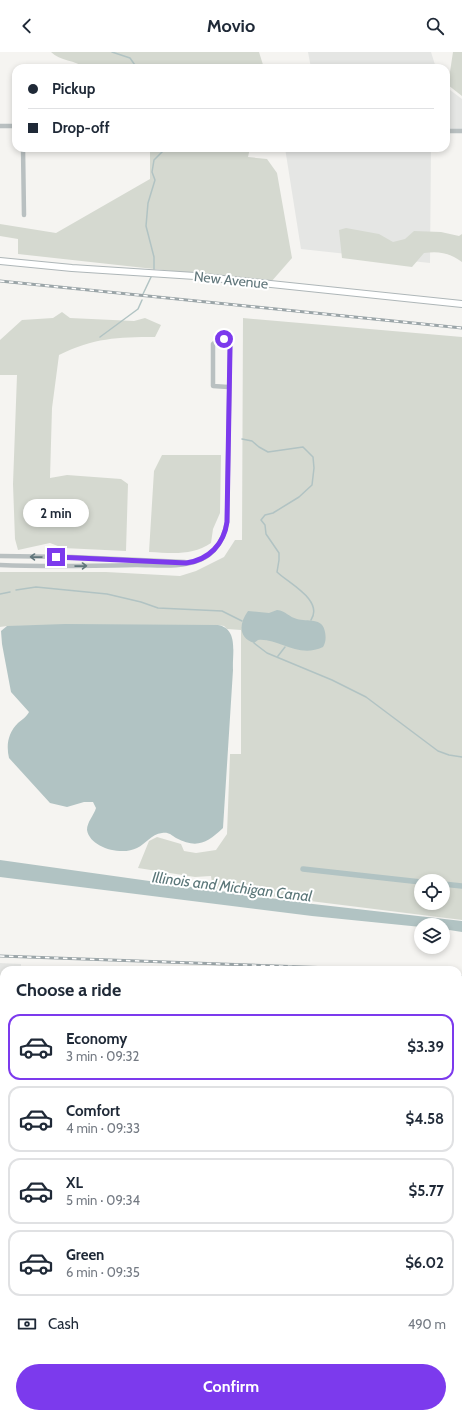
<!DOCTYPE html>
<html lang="en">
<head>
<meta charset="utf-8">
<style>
  body { margin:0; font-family:Cabin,sans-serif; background:#f2f2f3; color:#1f2937; height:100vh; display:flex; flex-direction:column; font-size:15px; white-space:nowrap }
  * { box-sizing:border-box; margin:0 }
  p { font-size:13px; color:#747a83 }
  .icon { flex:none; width:22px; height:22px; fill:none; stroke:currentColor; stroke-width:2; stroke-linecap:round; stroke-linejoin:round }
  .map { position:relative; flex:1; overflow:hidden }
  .side { position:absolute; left:0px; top:914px; width:462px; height:452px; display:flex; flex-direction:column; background:#fff; border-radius:12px 12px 0 0; box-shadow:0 2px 6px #0003 }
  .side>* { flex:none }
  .banner { position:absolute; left:12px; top:12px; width:438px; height:88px; border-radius:12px; box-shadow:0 2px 6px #0003; display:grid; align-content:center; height:88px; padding:0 16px; background:#fff }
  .controls { position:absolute; left:414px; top:822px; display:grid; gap:8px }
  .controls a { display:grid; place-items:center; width:36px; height:36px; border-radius:50%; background:#fff; box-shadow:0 2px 6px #0003; font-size:20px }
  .end { position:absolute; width:18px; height:18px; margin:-9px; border:5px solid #7c3aed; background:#fff; box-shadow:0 0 0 2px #fff }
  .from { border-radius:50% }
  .bubble { position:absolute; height:28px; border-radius:14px; background:#fff; box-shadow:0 2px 6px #0003; font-size:13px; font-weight:800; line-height:28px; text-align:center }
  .banner b { display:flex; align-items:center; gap:14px; height:38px; font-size:15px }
  .banner b+b { border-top:1px solid #e0e1e3 }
  .banner i { width:10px; height:10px; background:#1f2937 }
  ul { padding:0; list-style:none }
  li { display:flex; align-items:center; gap:12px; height:66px; margin:0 8px 6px; padding:0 8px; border:2px solid #e0e1e3; border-radius:12px }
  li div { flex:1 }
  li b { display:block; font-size:15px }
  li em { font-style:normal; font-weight:800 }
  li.selected { border-color:#7c3aed }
  li>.icon { width:36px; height:36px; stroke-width:1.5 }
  h2 { padding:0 16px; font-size:18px; line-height:48px }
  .pay { display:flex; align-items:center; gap:10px; height:44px; padding:0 16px; font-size:15px }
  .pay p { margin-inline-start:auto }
  .cta { display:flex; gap:8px; margin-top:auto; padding:8px 16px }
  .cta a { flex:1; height:46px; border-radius:24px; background:#7c3aed; color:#fff; font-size:16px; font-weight:800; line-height:46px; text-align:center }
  header { display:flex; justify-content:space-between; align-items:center; height:52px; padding:0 16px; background:#fff; font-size:18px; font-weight:800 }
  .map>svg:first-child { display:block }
  .built { fill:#e5e6e4 }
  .green { fill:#d5d9d0; fill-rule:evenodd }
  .water { fill:#b1c3c3 }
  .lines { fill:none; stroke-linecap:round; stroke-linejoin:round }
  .stream { stroke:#b1c3c3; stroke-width:1.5 }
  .canal { stroke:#b1c3c3; stroke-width:5.5 }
  .secondary-casing { stroke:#aeb6b8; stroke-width:8 }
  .minor { stroke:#b9c0c1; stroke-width:4.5 }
  .secondary { stroke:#fff; stroke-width:6 }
  .rail-casing { stroke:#9ba5a8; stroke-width:3 }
  .rail { stroke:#fff; stroke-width:1.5; stroke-dasharray:4.5; stroke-linecap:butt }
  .oneway { stroke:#60767b }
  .route { stroke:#7c3aed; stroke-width:5 }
  .labels { text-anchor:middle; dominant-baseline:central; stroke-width:4; stroke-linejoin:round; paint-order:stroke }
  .street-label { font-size:14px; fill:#60767b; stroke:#fff }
  .water-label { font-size:15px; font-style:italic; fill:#5a7678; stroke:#fff }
</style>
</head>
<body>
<header><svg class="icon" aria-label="back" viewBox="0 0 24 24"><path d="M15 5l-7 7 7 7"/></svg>Movio<svg class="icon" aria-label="search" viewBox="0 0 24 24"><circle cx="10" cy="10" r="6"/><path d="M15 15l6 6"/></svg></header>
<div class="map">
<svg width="462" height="1366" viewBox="0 0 462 1366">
  <rect width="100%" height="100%" fill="#f5f4f1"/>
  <!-- built -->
  <path class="built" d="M308,0H431L436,16H311Z
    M446,35L462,47V80H446Z
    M285,96H431L430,211L301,197Z
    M0,911L21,912V918H4V944L0,943Z
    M0,998L4,999V1309L0,1308Z
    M458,1051H462V1366H240L238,1362H458Z"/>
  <!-- green -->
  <path class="green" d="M51,0H259L264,16H86C75,8 60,9 51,0Z
    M453,0H462V44L448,33Z
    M150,96H250L248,105L267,107L277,121L292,206L271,230L18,202V187L0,184V172L56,181L150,127Z
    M346,176L379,182L393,190L405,187L414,179L441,180L459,184L462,182V210C449,201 440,199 424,201L412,215L342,206L339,178Z
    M62,260L70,266L134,269L145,266L161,273L155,285C117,285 94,286 59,303L52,356L50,426L67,423L121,427L128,432L126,499L63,496L50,491L18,498L15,487L13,432L17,323H0V288L22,268L53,266Z
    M243,266L462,285V868L213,837L211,824L195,825L138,816L149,789L157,785L181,792L184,799L196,801L216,798L227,782L230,702H241V578L227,577L224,574L218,573L7,574L0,575V520H106L180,524L196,519L224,505L235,488H242ZM421,829H443V851H421Z
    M162,403H221L220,461L213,477L211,491C192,504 172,501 149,500L154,419Z
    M0,1330L4,1331V1362H46L51,1366H0Z
    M78,1362H252L250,1366H82Z"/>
  <!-- water -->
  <path class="water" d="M277,558C286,559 289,565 297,567C307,570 323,565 325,580C326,585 326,590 323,595C298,607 279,586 258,588L254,591C238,586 239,571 248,559L269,561Z
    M65,572L218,573C239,577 232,602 233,618L223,776C207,791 197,797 176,786C171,783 169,780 162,781C151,782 146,792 137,796C122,804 90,796 87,778C87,770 94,763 96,756L93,750H84L67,755L50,751L9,706C6,693 8,681 18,671C22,668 27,664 29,660L11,640L2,592L1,579L7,574Z
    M0,808L313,852L462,869V880L443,877V873H421V875L312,864L0,825Z
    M0,943L4,944V999L0,998Z
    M458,989H462V1051H458Z
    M0,1221L4,1222V1289H0Z
    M298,1362H355L359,1366H297Z"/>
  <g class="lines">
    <!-- stream -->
    <path class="stream" d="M112,0L130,6L137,16
      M154,217V205L146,174L148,151L155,128L152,120L154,108L166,96
      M143,242L152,223
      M100,285L138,257L142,248
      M242,387L252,389L259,395L268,400L303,395L313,405L314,416L312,433L299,445L273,461L265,463L261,468L265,473L266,482L279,501V508L277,520C288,531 324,548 311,568
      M16,538L36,535L107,542L141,550L158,556L222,559L242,569
      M0,542L10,540
      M254,591L267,601L332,628L366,645L438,699L449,703L462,705
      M278,604L285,595
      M236,1362V1366"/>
    <!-- canal -->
    <path class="canal" d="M303,817L421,830
      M443,832L462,834"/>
    <defs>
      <path id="secondary" d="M0,209L72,216L195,224L462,252"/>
    </defs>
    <!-- secondary casing -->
    <use href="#secondary" class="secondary-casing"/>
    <!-- minor -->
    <path class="minor" d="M0,74H16
      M446,79H462
      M23,96L24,163
      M0,504L72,505L185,510
      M0,513C46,515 91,514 137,513C157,513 181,516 200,508C216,501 224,486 227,470L230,295L227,288L219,287L213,292V334L228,335"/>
    <!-- secondary -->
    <use href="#secondary" class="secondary"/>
    <defs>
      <path id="rail" d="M0,229L462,276
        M0,904L389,918
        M458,924L462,925
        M0,1304L4,1305
        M458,1336H462"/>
    </defs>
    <!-- rail casing -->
    <use href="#rail" class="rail-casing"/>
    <!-- rail -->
    <use href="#rail" class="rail"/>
  </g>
  <!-- one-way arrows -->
  <defs><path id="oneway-shaft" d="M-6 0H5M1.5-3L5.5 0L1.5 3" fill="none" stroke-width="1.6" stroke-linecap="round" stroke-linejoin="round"/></defs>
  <g class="oneway">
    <use href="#oneway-shaft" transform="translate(36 505) rotate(-179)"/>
    <use href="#oneway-shaft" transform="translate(81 514) rotate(-1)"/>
  </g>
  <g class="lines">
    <!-- route -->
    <path class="route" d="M56,505L186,511C209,508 224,492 227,470L230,295L224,287"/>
  </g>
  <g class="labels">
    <!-- street labels -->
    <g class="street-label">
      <text transform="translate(231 228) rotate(6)">New Avenue</text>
    </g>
    <!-- water labels -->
    <g class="water-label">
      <text transform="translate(232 835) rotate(7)">Illinois and Michigan Canal</text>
    </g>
  </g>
</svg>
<div class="controls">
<a><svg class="icon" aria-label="locate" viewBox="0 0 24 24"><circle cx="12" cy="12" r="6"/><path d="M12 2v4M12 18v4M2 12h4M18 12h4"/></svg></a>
<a><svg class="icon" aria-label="layers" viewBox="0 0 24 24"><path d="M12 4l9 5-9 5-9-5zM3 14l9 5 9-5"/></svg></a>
</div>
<i class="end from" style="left:224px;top:287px"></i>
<i class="end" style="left:56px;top:505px"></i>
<div class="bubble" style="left:23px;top:447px;width:66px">2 min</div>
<div class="banner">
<b><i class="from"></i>Pickup</b>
<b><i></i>Drop-off</b>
</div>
<section class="side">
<h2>Choose a ride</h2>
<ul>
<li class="selected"><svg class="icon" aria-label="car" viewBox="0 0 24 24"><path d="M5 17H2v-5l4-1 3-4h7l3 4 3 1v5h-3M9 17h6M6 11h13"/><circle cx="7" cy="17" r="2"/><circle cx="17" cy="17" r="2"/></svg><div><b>Economy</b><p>3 min · 09:32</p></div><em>$3.39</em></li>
<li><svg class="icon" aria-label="car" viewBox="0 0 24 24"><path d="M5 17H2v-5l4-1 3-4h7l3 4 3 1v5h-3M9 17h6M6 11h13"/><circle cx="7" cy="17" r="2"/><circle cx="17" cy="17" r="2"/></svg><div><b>Comfort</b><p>4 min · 09:33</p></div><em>$4.58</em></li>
<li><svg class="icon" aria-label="car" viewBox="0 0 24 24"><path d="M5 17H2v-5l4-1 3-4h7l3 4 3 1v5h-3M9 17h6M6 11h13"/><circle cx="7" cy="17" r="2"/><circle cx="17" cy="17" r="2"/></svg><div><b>XL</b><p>5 min · 09:34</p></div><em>$5.77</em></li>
<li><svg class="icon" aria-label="car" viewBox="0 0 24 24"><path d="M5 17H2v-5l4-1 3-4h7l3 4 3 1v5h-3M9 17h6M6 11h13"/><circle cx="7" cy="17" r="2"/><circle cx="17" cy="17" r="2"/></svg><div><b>Green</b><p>6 min · 09:35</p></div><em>$6.02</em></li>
</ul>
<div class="pay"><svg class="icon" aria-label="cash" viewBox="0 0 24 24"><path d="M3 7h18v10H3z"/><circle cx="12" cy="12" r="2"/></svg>Cash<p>490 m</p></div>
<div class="cta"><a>Confirm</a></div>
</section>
</div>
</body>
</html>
